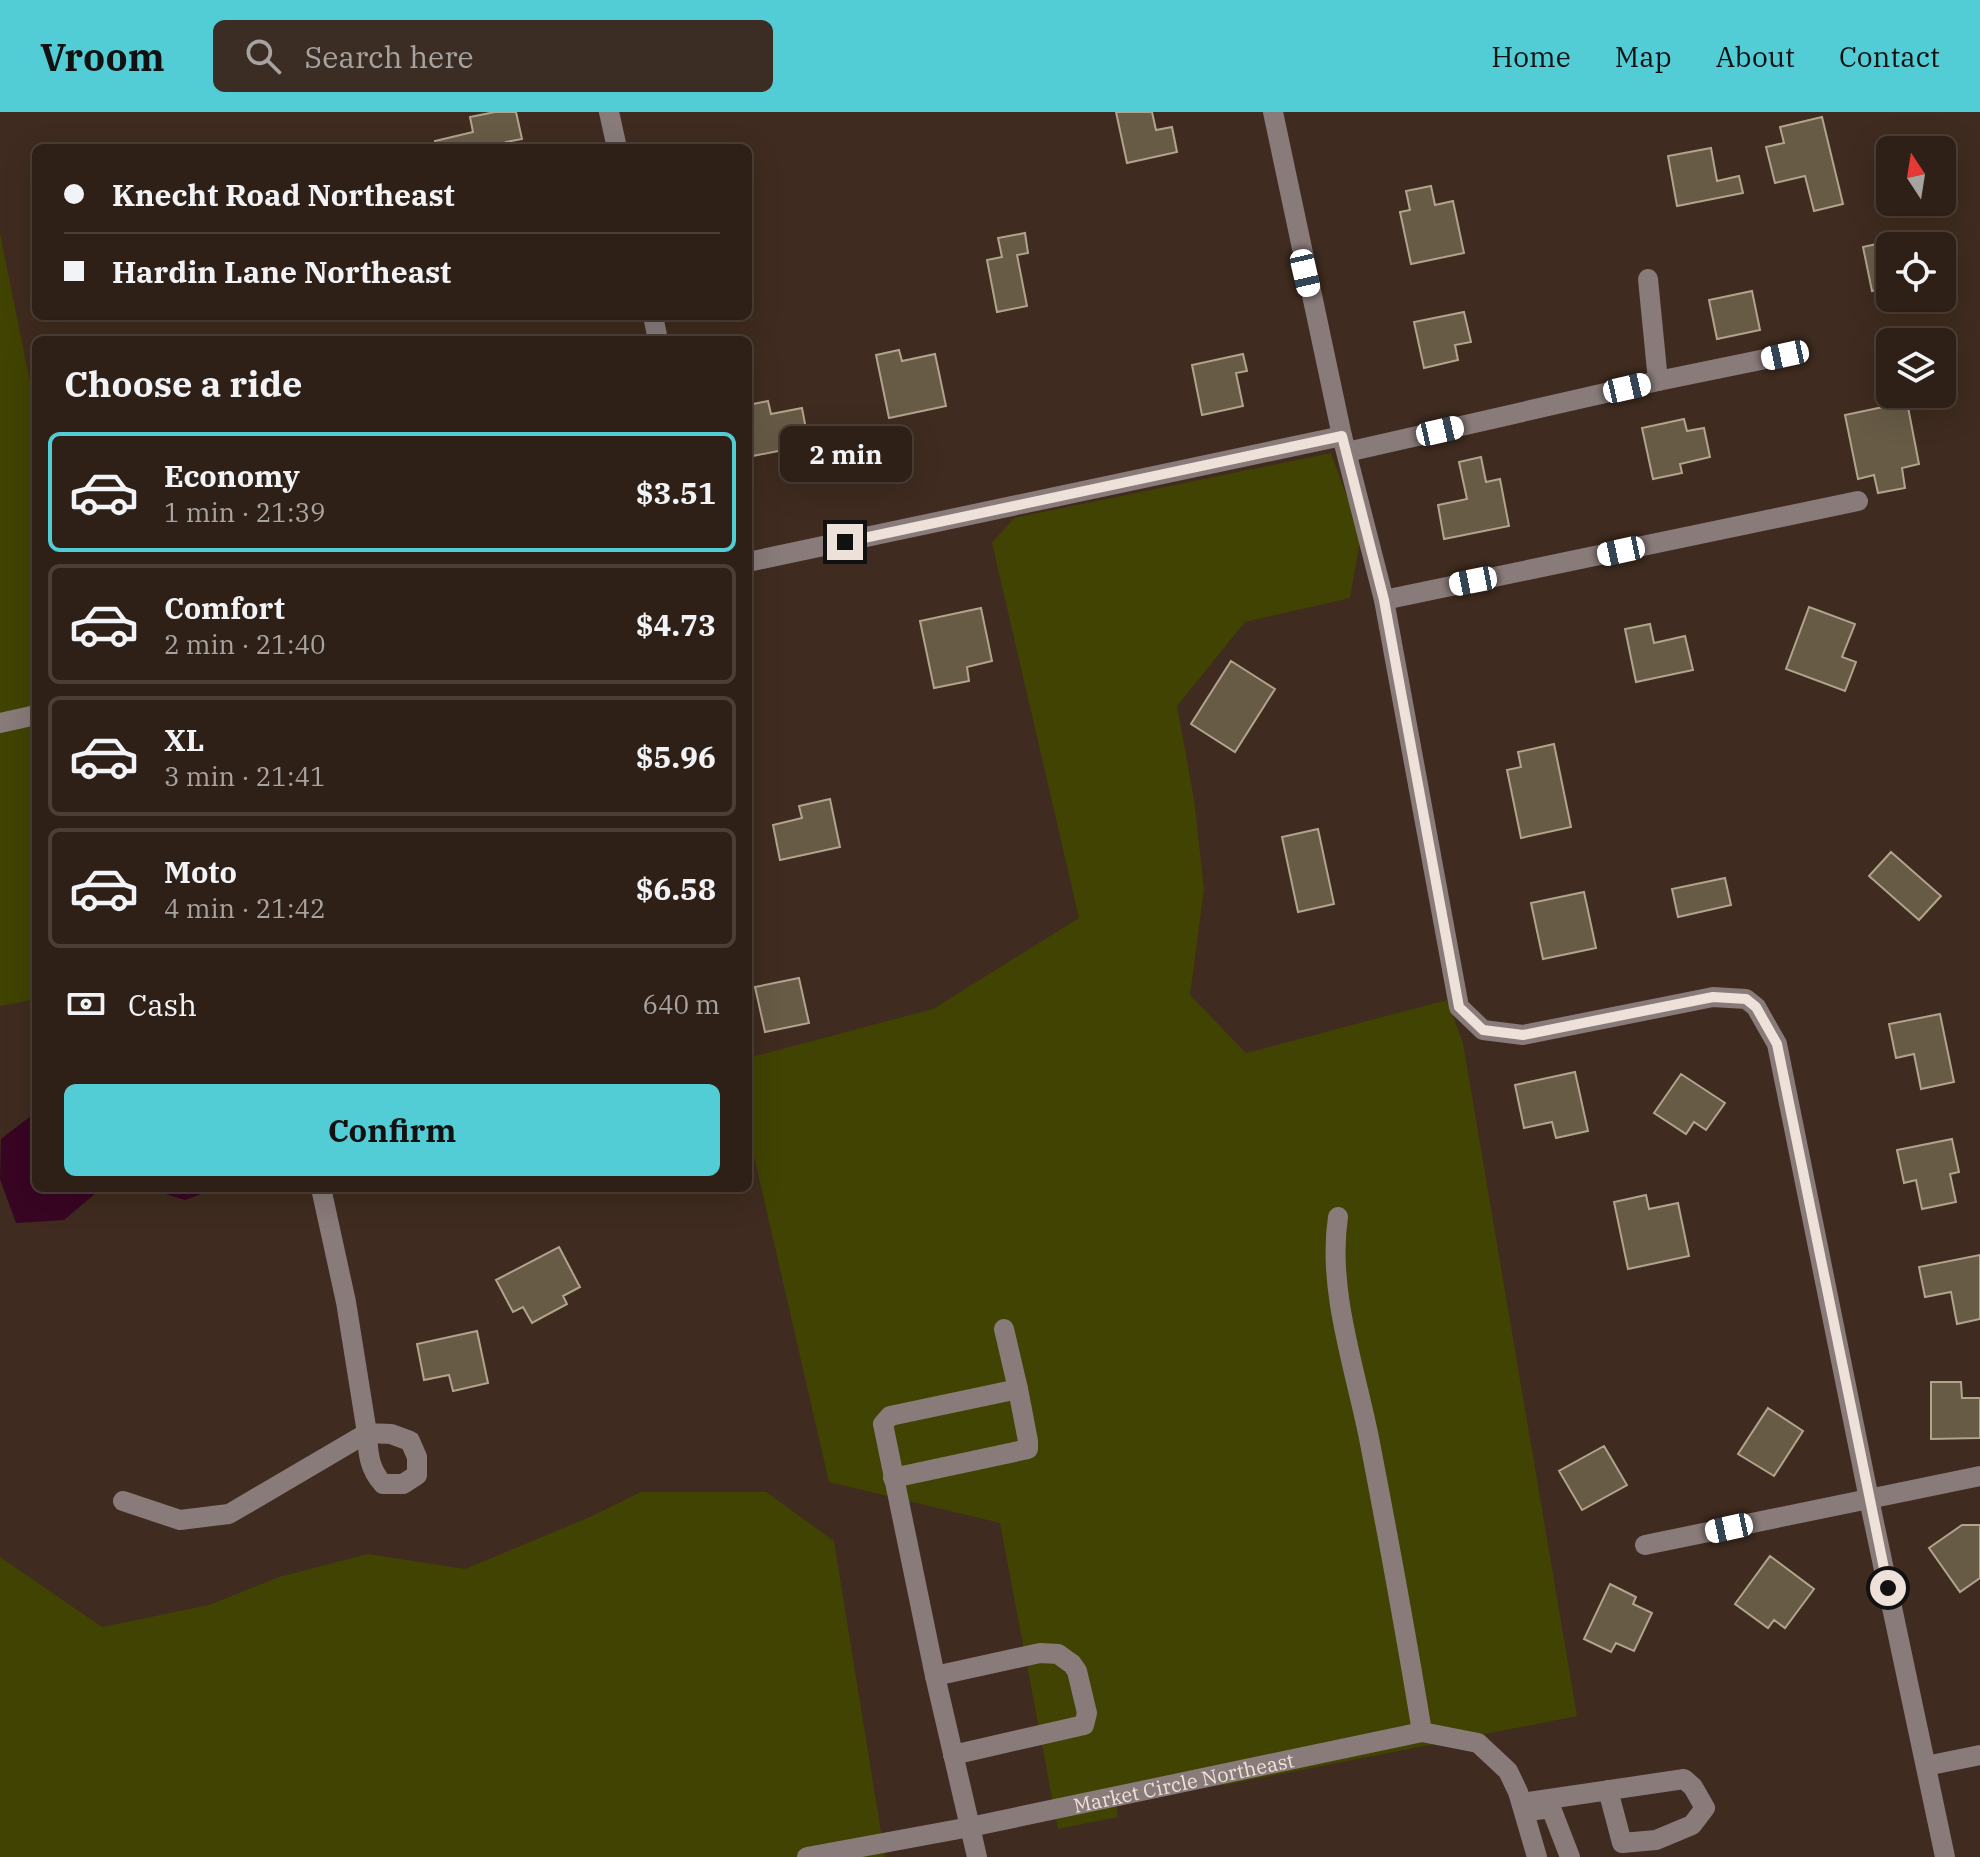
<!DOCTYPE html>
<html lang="en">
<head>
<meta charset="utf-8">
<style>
  body { margin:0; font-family:"IBM Plex Serif",serif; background:#3b2d24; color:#f1f3f6; height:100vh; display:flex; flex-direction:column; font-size:30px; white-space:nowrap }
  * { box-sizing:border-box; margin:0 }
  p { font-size:26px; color:#a7a3a1 }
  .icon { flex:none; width:44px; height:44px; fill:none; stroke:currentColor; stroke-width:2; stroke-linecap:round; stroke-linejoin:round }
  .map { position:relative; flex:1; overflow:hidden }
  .side { position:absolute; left:32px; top:224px; width:720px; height:856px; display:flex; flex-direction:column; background:#2f2017; border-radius:12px; box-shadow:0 8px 32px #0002,0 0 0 2px #4a3e36 }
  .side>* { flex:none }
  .banner { position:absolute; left:32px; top:32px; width:720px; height:176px; border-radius:12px; box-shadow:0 8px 32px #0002,0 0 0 2px #4a3e36; display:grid; align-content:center; height:176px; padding:0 32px; background:#2f2017 }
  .needle { width:52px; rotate:348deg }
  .buttons { position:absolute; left:1876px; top:24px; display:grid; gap:16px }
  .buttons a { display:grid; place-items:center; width:80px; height:80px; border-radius:12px; background:#2f2017; box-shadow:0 8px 32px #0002,0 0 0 2px #4a3e36; font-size:40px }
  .end { position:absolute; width:36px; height:36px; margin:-18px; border:10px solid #eee1d9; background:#111; box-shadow:0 0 0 4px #111 }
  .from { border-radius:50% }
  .bubble { position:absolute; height:56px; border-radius:12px; background:#2f2017; box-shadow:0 8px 32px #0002,0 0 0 2px #4a3e36; font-size:26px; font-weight:800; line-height:56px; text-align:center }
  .car { position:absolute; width:24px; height:48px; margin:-24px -12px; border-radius:10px; box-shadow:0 0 6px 2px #0007; background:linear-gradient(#fff 24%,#345 0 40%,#fff 0 76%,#345 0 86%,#fff 0) }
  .banner b { display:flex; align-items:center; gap:28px; height:76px; font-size:30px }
  .banner b+b { border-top:2px solid #4a3e36 }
  .banner i { width:20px; height:20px; background:#f1f3f6 }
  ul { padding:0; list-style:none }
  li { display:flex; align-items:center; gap:24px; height:120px; margin:0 16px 12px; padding:0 16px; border:4px solid #4a3e36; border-radius:12px }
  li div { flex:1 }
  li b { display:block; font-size:30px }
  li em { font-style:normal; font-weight:800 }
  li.selected { border-color:#52ccd5 }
  li>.icon { width:72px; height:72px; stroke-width:1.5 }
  h2 { padding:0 32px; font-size:36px; line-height:96px }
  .pay { display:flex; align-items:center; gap:20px; height:88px; padding:0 32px; font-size:30px }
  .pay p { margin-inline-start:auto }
  .action { display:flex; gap:16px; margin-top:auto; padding:16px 32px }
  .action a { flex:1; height:92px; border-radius:12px; background:#52ccd5; color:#111; font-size:32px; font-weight:800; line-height:92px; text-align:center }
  header { display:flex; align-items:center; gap:48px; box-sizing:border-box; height:112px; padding:0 40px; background:#52ccd5; color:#111 }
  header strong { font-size:38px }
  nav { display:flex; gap:44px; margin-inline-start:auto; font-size:28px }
  .search { width:560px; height:72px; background:#3b2d24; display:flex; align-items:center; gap:20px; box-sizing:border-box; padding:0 28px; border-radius:12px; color:#a7a3a1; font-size:30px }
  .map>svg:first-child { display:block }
  .green { fill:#414302 }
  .water { fill:#380523 }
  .building { fill:#675b46; stroke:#b1a38c; stroke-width:2 }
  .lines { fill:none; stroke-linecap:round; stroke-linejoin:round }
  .minor { stroke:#887b7a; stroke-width:20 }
  .route { stroke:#eee1d9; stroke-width:10 }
  .labels { text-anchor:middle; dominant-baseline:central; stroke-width:6; stroke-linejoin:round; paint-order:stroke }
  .street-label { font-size:20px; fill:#eee1d9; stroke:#1f1611 }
</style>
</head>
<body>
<header>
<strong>Vroom</strong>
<div class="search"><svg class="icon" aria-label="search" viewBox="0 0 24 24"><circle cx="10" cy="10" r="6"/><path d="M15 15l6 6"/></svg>Search here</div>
<nav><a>Home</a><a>Map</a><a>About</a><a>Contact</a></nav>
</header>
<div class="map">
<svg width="1980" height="1745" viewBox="0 0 1980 1745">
  <rect width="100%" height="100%" fill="#3f2b1f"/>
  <!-- green -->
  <path class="green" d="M0,122L36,299V887L0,894Z
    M1331,341L1361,423L1350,486L1245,510L1177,594L1194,687L1204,777L1190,883L1246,941L1447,888L1463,931L1577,1604L1225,1673L1115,1681L1118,1705L1058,1717L1000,1411L829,1370L748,1018V946L933,897L1079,806L992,431L1014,406Z
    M641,1380H766L834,1429L885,1745H0V1445L102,1515L209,1493L279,1465L368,1442L465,1457L592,1404Z"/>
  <!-- water -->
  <path class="water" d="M36,1000V1076H135L96,1081L64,1108L16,1111L0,1067L1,1027Z
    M146,1076H217L185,1088Z"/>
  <!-- building -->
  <path class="building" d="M495,0H516L522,27L506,30L508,36H436L435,29L473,20L470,5Z
    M1116,0H1152L1156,18L1172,15L1177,40L1127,51Z
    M1822,5L1843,92L1814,99L1805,64L1775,71L1766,35L1784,31L1780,15Z
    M1711,36L1717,69L1739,64L1743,81L1677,94L1668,44Z
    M1431,74L1435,93L1453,89L1464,141L1411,152L1400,100L1410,98L1406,79Z
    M1025,121L1028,141L1017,143L1027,194L997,200L987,148L1002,145L998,126Z
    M1890,129V175L1872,179L1863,135Z
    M1752,179L1760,218L1717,227L1709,188Z
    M1464,200L1471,230L1455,233L1458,248L1424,256L1414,210Z
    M899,238L902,249L935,242L946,294L889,306L876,243Z
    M1243,242L1247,259L1236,261L1243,294L1202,303L1192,253Z
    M768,289L771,302L802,296L809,333L748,345V307H751L748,293Z
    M1907,290L1919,352L1902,356L1905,376L1878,381L1874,363L1858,367L1845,303Z
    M1684,307L1687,319L1704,316L1710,345L1680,352L1682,361L1653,367L1642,316Z
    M1481,345L1486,370L1500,367L1509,414L1444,427L1438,393L1467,387L1459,350Z
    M1809,495L1855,512L1842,545L1856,550L1845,579L1786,557Z
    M981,496L992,549L967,555L969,569L934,576L920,509Z
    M1650,512L1654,531L1685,524L1693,558L1636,570L1625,517Z
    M1231,549L1275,577L1235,640L1191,612Z
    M1554,632L1571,715L1521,726L1507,658L1521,655L1518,640Z
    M830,687L840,735L780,748L773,713L802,706L799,694Z
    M1318,717L1334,792L1298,800L1282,725Z
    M1891,740L1941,784L1919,808L1869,764Z
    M1725,766L1731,793L1678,805L1672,777Z
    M1584,780L1596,836L1543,847L1531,791Z
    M799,866L809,911L765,920L755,875Z
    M1940,902L1954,970L1921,977L1914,942L1896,946L1889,912Z
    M1575,960L1588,1019L1556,1026L1552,1010L1524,1016L1515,973Z
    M1681,962L1725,991L1706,1018L1694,1010L1686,1022L1654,1001Z
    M1952,1027L1959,1060L1950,1062L1956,1090L1922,1097L1916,1068L1904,1071L1897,1038Z
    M1646,1083L1649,1097L1678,1091L1689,1144L1628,1157L1614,1090Z
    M559,1135L580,1175L563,1184L567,1192L532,1211L523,1195L513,1200L496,1168Z
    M1980,1143V1207L1957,1212L1951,1180L1925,1185L1919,1155Z
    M477,1219L488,1271L453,1279L449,1263L424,1268L417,1232Z
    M1931,1270H1961L1962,1286H1980V1326L1931,1327Z
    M1768,1296L1803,1319L1774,1364L1738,1342Z
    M1604,1334L1627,1373L1582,1398L1559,1359Z
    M1962,1413H1980V1466L1960,1480L1929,1436Z
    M1770,1444L1814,1477L1785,1516L1774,1508L1768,1516L1735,1492Z
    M1610,1472L1636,1485L1633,1492L1652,1501L1634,1539L1616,1531L1611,1540L1584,1527Z"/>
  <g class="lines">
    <!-- minor -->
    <g class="minor">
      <path d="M609,0L617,36"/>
      <path d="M1273,0L1342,324L1384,488L1459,895L1483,918L1523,923L1713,885L1746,887L1756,895L1777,932L1869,1387L1945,1745"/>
      <path d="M1648,167L1658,269"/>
      <path d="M653,204L658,228"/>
      <path d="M1347,340L1658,269L1785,243"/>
      <path d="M748,450L1342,324"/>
      <path d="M1384,488L1858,389"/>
      <path d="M0,611L36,603"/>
      <path d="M1338,1105C1327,1177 1355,1256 1369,1326C1388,1424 1406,1522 1422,1620"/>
      <path d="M893,1366L1028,1337V1329L1018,1277"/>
      <path d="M123,1389L180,1408L229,1402L367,1321L391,1322L410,1329L417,1345V1363L403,1372H383C369,1357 368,1341 367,1321L346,1190L321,1076"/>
      <path d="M1645,1433L1980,1364"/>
      <path d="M935,1564L1040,1541L1058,1542L1072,1552L1077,1559L1087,1601L1084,1613L953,1643"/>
      <path d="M1926,1654L1980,1643"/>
      <path d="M1522,1691L1684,1667L1693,1675L1705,1696L1692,1713L1656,1728L1622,1731L1608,1678"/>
      <path d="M1529,1699L1551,1696L1570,1745"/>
      <path id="s1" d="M807,1745L970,1715L1422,1620L1478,1631L1508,1659L1518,1680L1537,1745"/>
      <path d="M977,1745L935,1564L883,1312L890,1304L1018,1277L1004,1217"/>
    </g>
  </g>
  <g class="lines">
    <!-- route -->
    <path class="route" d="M845,430L1342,324L1384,488L1459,895L1483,918L1523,923L1713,885L1746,887L1756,895L1777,932L1888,1476"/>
  </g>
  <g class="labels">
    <!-- street labels -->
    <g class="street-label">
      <text stroke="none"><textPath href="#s1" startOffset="384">Market Circle Northeast</textPath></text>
    </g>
  </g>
</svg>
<div class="buttons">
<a><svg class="needle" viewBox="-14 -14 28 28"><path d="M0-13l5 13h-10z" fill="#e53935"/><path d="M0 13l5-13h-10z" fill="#a7a3a1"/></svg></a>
<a><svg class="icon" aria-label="locate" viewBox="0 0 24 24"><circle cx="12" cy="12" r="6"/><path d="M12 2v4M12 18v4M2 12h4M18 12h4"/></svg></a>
<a><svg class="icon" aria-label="layers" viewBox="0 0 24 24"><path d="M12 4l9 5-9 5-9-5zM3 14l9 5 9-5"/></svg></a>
</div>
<i class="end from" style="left:1888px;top:1476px"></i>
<i class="end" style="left:845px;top:430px"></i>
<div class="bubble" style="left:780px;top:314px;width:132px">2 min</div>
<i class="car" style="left:1305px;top:161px;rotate:167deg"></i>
<i class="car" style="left:1785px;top:243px;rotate:258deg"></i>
<i class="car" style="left:1627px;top:276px;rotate:77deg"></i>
<i class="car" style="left:1440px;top:319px;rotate:77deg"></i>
<i class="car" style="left:1621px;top:439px;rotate:258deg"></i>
<i class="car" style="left:1473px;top:469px;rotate:259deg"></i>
<i class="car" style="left:1729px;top:1416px;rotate:258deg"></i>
<div class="banner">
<b><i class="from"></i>Knecht Road Northeast</b>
<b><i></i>Hardin Lane Northeast</b>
</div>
<section class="side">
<h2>Choose a ride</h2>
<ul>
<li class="selected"><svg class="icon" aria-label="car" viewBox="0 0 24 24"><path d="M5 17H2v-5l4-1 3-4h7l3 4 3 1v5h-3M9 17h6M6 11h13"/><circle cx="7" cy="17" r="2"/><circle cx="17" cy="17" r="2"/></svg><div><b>Economy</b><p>1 min · 21:39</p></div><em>$3.51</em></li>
<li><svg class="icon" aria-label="car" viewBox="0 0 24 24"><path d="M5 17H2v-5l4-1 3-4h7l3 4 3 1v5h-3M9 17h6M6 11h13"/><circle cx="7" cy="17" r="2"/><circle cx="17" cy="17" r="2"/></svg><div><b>Comfort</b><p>2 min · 21:40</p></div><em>$4.73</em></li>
<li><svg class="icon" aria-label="car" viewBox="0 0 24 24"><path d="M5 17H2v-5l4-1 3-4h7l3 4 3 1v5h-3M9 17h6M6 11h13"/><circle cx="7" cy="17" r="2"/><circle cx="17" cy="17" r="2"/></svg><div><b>XL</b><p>3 min · 21:41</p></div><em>$5.96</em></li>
<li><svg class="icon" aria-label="car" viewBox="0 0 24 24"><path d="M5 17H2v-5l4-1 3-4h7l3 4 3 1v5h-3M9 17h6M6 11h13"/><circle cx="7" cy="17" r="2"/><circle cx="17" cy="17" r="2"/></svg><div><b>Moto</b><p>4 min · 21:42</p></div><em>$6.58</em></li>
</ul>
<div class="pay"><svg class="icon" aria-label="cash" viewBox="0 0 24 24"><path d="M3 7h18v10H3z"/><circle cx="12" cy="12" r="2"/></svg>Cash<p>640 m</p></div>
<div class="action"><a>Confirm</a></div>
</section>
</div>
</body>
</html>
